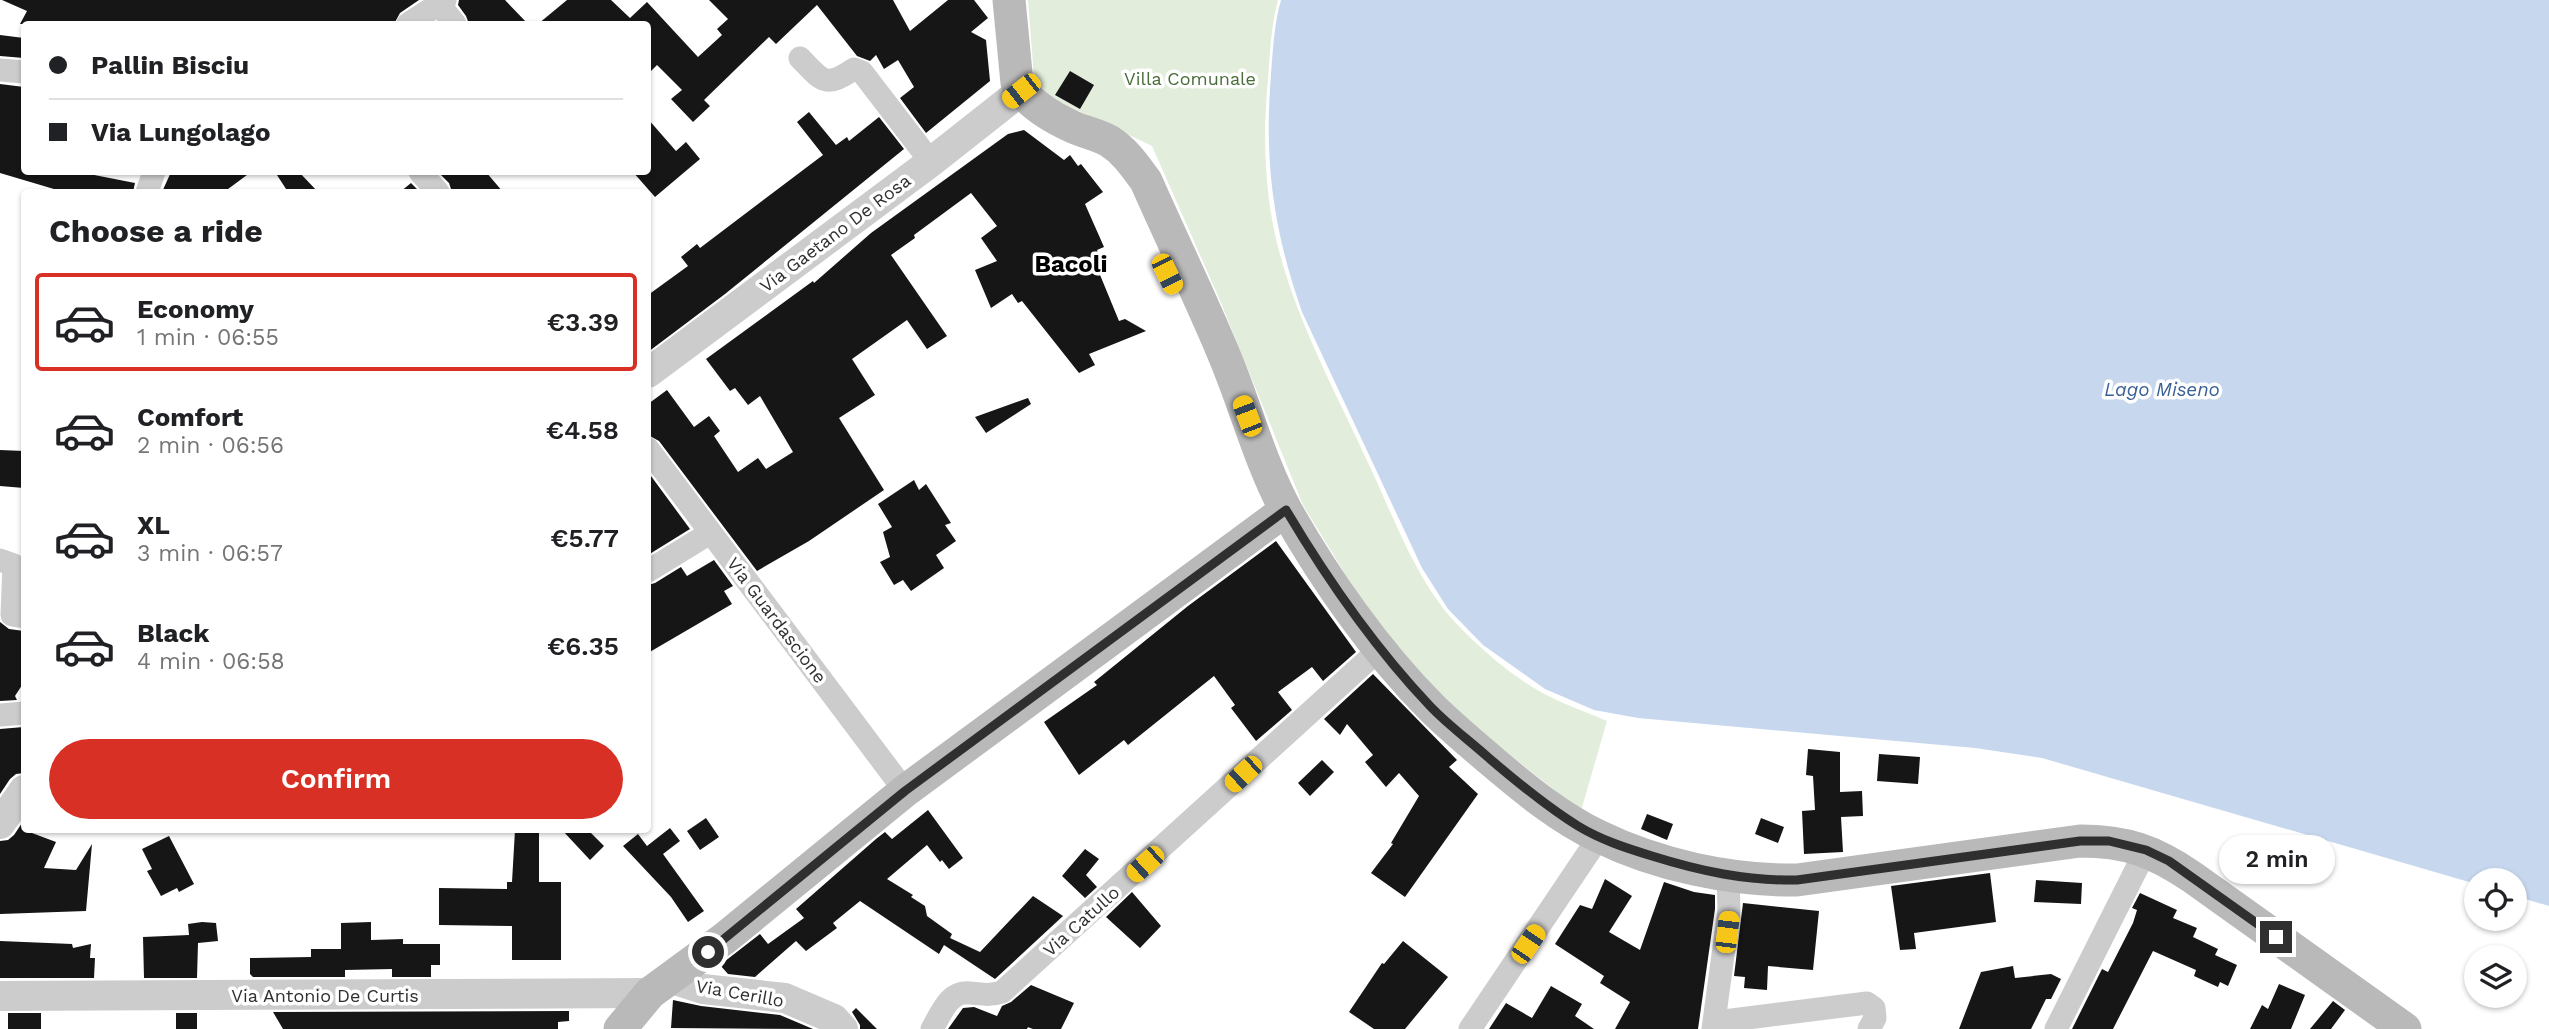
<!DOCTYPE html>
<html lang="en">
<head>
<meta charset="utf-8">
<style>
  body { margin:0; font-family:"Work Sans",sans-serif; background:#f2f2f2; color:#202124; height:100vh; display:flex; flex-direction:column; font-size:26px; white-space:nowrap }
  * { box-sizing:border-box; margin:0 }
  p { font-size:23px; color:#757577 }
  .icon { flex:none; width:38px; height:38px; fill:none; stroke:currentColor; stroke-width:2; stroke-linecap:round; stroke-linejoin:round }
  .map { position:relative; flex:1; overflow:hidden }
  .drawer { position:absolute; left:21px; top:189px; width:630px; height:644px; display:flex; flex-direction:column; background:#fff; border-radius:7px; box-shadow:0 2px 5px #0004 }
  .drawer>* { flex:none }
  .hud { position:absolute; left:21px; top:21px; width:630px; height:154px; border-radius:7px; box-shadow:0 2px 5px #0004; display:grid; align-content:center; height:154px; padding:0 28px; background:#fff }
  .tools { position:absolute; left:2464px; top:868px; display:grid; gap:14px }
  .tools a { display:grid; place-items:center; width:63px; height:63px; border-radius:50%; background:#fff; box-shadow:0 2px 5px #0004; font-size:35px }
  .end { position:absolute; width:32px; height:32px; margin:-16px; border:9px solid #2f2f2f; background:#fff; box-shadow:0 0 0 4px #fff }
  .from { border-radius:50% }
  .bubble { position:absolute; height:49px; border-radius:24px; background:#fff; box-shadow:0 2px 5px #0004; font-size:23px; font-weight:600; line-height:49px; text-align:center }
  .car { position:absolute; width:21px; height:42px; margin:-21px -10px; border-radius:9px; box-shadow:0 0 5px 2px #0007; background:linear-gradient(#f5c518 24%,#345 0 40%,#f5c518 0 76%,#345 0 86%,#f5c518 0) }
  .hud b { display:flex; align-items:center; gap:24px; height:66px; font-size:26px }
  .hud b+b { border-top:2px solid #e0e0e0 }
  .hud i { width:18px; height:18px; background:#202124 }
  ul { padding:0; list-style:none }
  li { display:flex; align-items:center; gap:21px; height:98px; margin:0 14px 10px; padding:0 14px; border:4px solid transparent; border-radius:7px }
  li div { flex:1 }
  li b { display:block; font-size:26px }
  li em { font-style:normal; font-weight:600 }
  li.active { border-color:#d93025 }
  li>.icon { width:63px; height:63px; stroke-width:1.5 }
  h2 { padding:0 28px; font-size:32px; line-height:84px }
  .primary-button { display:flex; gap:14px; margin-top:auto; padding:14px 28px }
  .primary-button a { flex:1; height:80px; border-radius:42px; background:#d93025; color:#fff; font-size:28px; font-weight:600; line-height:80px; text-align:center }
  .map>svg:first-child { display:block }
  .green { fill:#e2eddc }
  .water { fill:#c7d8ee }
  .building { fill:#161616 }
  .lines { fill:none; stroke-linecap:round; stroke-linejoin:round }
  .minor { stroke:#ccc; stroke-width:23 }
  .tertiary { stroke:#ccc; stroke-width:30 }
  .secondary { stroke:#b9b9b9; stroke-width:33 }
  .route { stroke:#2f2f2f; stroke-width:9 }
  .labels { text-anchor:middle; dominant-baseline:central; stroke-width:7; stroke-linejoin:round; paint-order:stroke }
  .park-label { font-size:18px; fill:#486d3a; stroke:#fff }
  .street-label { font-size:18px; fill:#2f2f2f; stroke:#fff }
  .water-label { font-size:19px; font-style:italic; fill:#396095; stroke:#fff }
  .district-label { font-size:24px; font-weight:bold; fill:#000; stroke:#fff }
</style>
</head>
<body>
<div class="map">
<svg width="2549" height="1029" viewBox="0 0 2549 1029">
  <rect width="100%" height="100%" fill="#fff"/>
  <!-- green -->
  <path class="green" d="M1028,0H1278C1271,26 1270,53 1268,79C1264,120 1264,160 1269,200C1281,295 1331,381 1370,467C1393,516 1416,579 1453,620C1476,645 1509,674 1539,691C1560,703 1584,711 1607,721L1581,811L1443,702L1369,613L1303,505L1219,298L1152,146L1035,90Z"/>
  <!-- water -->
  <path class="water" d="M1281,0H2549V906L2515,896V880H2476V884L2042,758L1975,748L1638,718L1594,710L1545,689L1483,645L1448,609L1422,568L1302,312C1273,229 1264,162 1271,74C1273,50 1274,24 1281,0Z"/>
  <!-- building -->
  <path class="building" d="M2,0H419L400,13L394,24H20L27,11Z
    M459,0H505L528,24H469L466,16L458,5Z
    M567,0H611L630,18L647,2L698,57L722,35L717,29L728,19L709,0H893L910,31L948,0H974L988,18L971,32L986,40L990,81L926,133L900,98L914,87L898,60L884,69L876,55L870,61L857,56L817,5L776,44L769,37L704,100L710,106L693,122L671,99L682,90L657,65L648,74V24H538Z
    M0,35L24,38V58L0,56Z
    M1070,71L1094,85L1080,109L1055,95Z
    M0,84L24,87V172H79L135,183L133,192H64L0,173Z
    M809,112L836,145L847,137L849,141L879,117L904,149L725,294L648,352V295L688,266L681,257L697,244L700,248L823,155L797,122Z
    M648,119L676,151L686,142L700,159L655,197L633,172H648Z
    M1024,130L1064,160L1070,155L1078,166L1081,164L1103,192L1085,204L1104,247L1097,250L1104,267L1098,270L1119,321L1125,319L1146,331L1089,354L1095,365L1079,373L1022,301L1018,303L1012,294L991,308L975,270L997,261L981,238L997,226L971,193L914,235L915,238L891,255L947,336L927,349L907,320L852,359L875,395L839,418L884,490L809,541L757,571L659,441L648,435V404L667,390L694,427L709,416L720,431L714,436L738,472L758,458L766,469L793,452L760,396L748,405L735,388L730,391L706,359L813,281L814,283L871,233L1008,134Z
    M171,172H251L224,192H162Z
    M275,172H299L318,192H288Z
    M438,172H486L503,192H452L449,183Z
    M411,183L420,192H400Z
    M1028,398L1031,404L986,433L975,417Z
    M0,450L24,451V488L0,486Z
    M648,472L690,529L648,555Z
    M914,480L919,490L926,484L951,523L945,525L956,541L936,555L944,568L911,591L903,580L894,585L880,562L890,557L883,532L892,527L878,504Z
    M1276,541L1356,652L1323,681L1312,667L1278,692L1292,710L1256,741L1231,708L1235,705L1214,676L1128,745L1124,740L1079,775L1044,722L1097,685L1094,682L1188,606Z
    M714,560L733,586L724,591L732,604L648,653V585L655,583L681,567L687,576Z
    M0,622L9,629L24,631V682L15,696L17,700L0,701Z
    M1373,674L1457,760L1449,767L1478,794L1405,897L1371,873L1393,844L1391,843L1419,796L1399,773L1386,787L1365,762L1373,755L1347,724L1340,735L1324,719Z
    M24,727V773L16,774L10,779L0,794V729Z
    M1808,749L1840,752V792L1862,791L1863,816L1841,817L1843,852L1804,854L1802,811L1815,810L1813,776L1806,775Z
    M1879,754L1920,757L1918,784L1877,781Z
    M1322,760L1334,772L1310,796L1298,783Z
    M928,810L963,858L949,869L942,860L940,862L927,845L887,879L913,895L911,897L925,906L927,916L952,934L950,938L980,952L1033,896L1063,916L995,979L944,945L939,954L860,901L833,923L837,928L806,951L796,941L755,977L728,974L720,965L760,934L768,944L804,918L796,909L876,839L885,832L892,839Z
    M1647,814L1673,824L1667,840L1641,829Z
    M706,818L719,837L700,850L687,831Z
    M1761,818L1784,827L1778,843L1755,834Z
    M24,820V830L56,842L44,868L76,870L92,844L86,911L0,914V841L8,840L14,835Z
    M670,828L680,841L663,854L704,911L688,922L671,897L623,846L638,834L647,846Z
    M515,830H539V882H561V960H512V926L439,925V888L507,889V882H512Z
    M562,830H588L604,846L590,860Z
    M169,836L194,884L179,892L177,888L161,896L147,871L152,869L142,849Z
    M1085,849L1099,859L1086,875L1097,887L1085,898L1062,876Z
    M1990,873L1996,922L1914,933L1916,949L1900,950L1891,886Z
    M1605,879L1632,896L1609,932L1640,950L1664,882L1694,892L1715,895V909L1698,1029H1615L1630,1002L1600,983L1604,976L1555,944L1580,905L1592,909Z
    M2036,880L2082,883L2081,904L2034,902Z
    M1132,892L1161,926L1140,948L1106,917Z
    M2140,893L2177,910L2173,918L2197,928L2193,937L2218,949L2215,955L2237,965L2228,986L2220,982L2218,987L2194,976L2196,970L2153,951L2113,1029H2072L2102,969L2108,972L2133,923L2137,910L2132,908Z
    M1743,903L1819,911L1813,970L1768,966L1767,990L1744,988L1745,977L1734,976Z
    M202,922L216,923L218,941L198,943L197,978H144L143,937L189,935L188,924Z
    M371,922V940L403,939V944H440V965H431V977H392V969L345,970V977H253L250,974V958L311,957V949H341V923Z
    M0,941L72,944L73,948L91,944L90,958H95L94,978H0Z
    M1403,941L1448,977L1405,1029H1374L1349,1012L1382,963L1384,964Z
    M2013,966L2015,978L2051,974L2061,979L2051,999H2046L2031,1029H1959L1981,972Z
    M2279,984L2305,995L2291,1029H2250L2262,1005L2268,1009Z
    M1031,985L1074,1003L1061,1029H1033L1010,1021L1028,1027L1027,1029H948L963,1008L974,1007L997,1016L1002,1006L1011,1002Z
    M1551,986L1582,1004L1575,1016L1594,1029H1489L1506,1003L1532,1018Z
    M673,1000L701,1006L780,1015L813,1029L671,1028Z
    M2333,1001L2345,1010L2331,1029H2310Z
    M856,1008L877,1029H860V1025L852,1012Z
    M569,1011V1021L558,1022V1029H283L273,1012Z
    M8,1013H41V1029H8Z
    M176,1013H197V1029H176Z"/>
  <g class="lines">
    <!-- minor -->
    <path class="minor" d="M439,4L455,24
      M408,24L445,0
      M800,58C823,82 825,88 854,69L862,72L931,162
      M0,70L24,72
      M420,172L438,192
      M147,192L154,172
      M648,449L905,791
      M0,560L14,565L12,615L24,617
      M648,571L710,533
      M0,715L24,713
      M1716,1022L1867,1003L1874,1008L1875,1018L1869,1029
      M932,1029C941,1014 949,990 970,993C983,994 989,996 1002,992L1381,648
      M1470,1029L1599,837
      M1713,1029L1729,910L1728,876
      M2056,1029L2146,850"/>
    <!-- tertiary -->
    <path class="tertiary" d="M648,373L931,162L1021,91
      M0,824L24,790
      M672,979L703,989L785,998L834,1019L843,1029
      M0,996L650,993"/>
    <!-- secondary -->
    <path class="secondary" d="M1009,0L1017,83C1027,103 1053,118 1073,127C1084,132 1098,135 1109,141C1125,151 1135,166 1146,181C1171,238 1198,293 1222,350C1245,403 1259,461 1287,512C1325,579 1376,652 1431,707C1451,727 1473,745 1494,763C1526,790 1560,818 1598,836C1657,865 1731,881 1797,880L2080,841C2126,841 2154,851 2192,877L2405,1029
      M620,1029L650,993L725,938L905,791L1286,510"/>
  </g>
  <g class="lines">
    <!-- route -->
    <path class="route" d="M708,952L905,791L1286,510C1327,579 1374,647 1430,706C1448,725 1470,741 1490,759C1517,782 1547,807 1578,826C1601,840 1626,848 1652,856C1700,871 1746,881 1797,880L2080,841H2109L2146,850L2169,861L2276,937"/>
  </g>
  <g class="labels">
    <!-- park labels -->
    <g class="park-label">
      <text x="1190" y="78">Villa Comunale</text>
    </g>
    <!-- street labels -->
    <g class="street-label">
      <text transform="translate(835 233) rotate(-37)">Via Gaetano De Rosa</text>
      <text transform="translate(777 620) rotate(53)">Via Guardascione</text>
      <text transform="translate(1081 921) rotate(-42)">Via Catullo</text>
      <text transform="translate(740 993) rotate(10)">Via Cerillo</text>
      <text x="325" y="995">Via Antonio De Curtis</text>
    </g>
    <!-- water labels -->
    <g class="water-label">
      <text x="2162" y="389">Lago Miseno</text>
    </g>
    <!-- district labels -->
    <g class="district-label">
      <text x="1071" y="264">Bacoli</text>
    </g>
  </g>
</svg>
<div class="tools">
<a><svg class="icon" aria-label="locate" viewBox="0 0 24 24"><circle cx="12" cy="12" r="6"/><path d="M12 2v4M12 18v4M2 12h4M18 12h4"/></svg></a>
<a><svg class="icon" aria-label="layers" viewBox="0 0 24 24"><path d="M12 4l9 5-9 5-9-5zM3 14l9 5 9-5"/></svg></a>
</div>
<i class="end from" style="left:708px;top:952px"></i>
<i class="end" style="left:2276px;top:937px"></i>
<div class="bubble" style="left:2219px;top:835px;width:116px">2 min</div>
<i class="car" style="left:1021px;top:91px;rotate:232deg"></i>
<i class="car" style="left:1167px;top:274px;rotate:154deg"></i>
<i class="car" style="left:1247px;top:416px;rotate:339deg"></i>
<i class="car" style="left:1243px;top:774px;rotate:227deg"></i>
<i class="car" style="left:1145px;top:864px;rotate:228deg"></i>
<i class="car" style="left:1727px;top:932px;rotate:7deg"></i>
<i class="car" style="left:1528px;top:944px;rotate:34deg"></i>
<div class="hud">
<b><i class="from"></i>Pallin Bisciu</b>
<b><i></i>Via Lungolago</b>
</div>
<section class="drawer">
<h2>Choose a ride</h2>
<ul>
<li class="active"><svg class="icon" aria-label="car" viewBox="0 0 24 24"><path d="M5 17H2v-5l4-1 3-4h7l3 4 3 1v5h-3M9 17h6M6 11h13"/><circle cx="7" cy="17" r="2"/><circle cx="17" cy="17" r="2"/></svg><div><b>Economy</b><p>1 min · 06:55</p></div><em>€3.39</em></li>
<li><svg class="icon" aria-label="car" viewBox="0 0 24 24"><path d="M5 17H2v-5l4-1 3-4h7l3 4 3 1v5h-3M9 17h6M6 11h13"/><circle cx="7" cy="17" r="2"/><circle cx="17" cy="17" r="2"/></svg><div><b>Comfort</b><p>2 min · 06:56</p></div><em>€4.58</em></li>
<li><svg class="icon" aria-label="car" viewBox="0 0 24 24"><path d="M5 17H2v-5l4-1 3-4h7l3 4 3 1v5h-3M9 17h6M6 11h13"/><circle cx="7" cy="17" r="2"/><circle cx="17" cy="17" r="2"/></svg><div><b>XL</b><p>3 min · 06:57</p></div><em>€5.77</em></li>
<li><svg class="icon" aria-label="car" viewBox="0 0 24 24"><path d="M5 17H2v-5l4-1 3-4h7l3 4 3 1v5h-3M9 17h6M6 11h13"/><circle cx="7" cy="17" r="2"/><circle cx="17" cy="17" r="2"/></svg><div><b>Black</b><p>4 min · 06:58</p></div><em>€6.35</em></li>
</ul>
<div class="primary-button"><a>Confirm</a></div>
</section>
</div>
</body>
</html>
